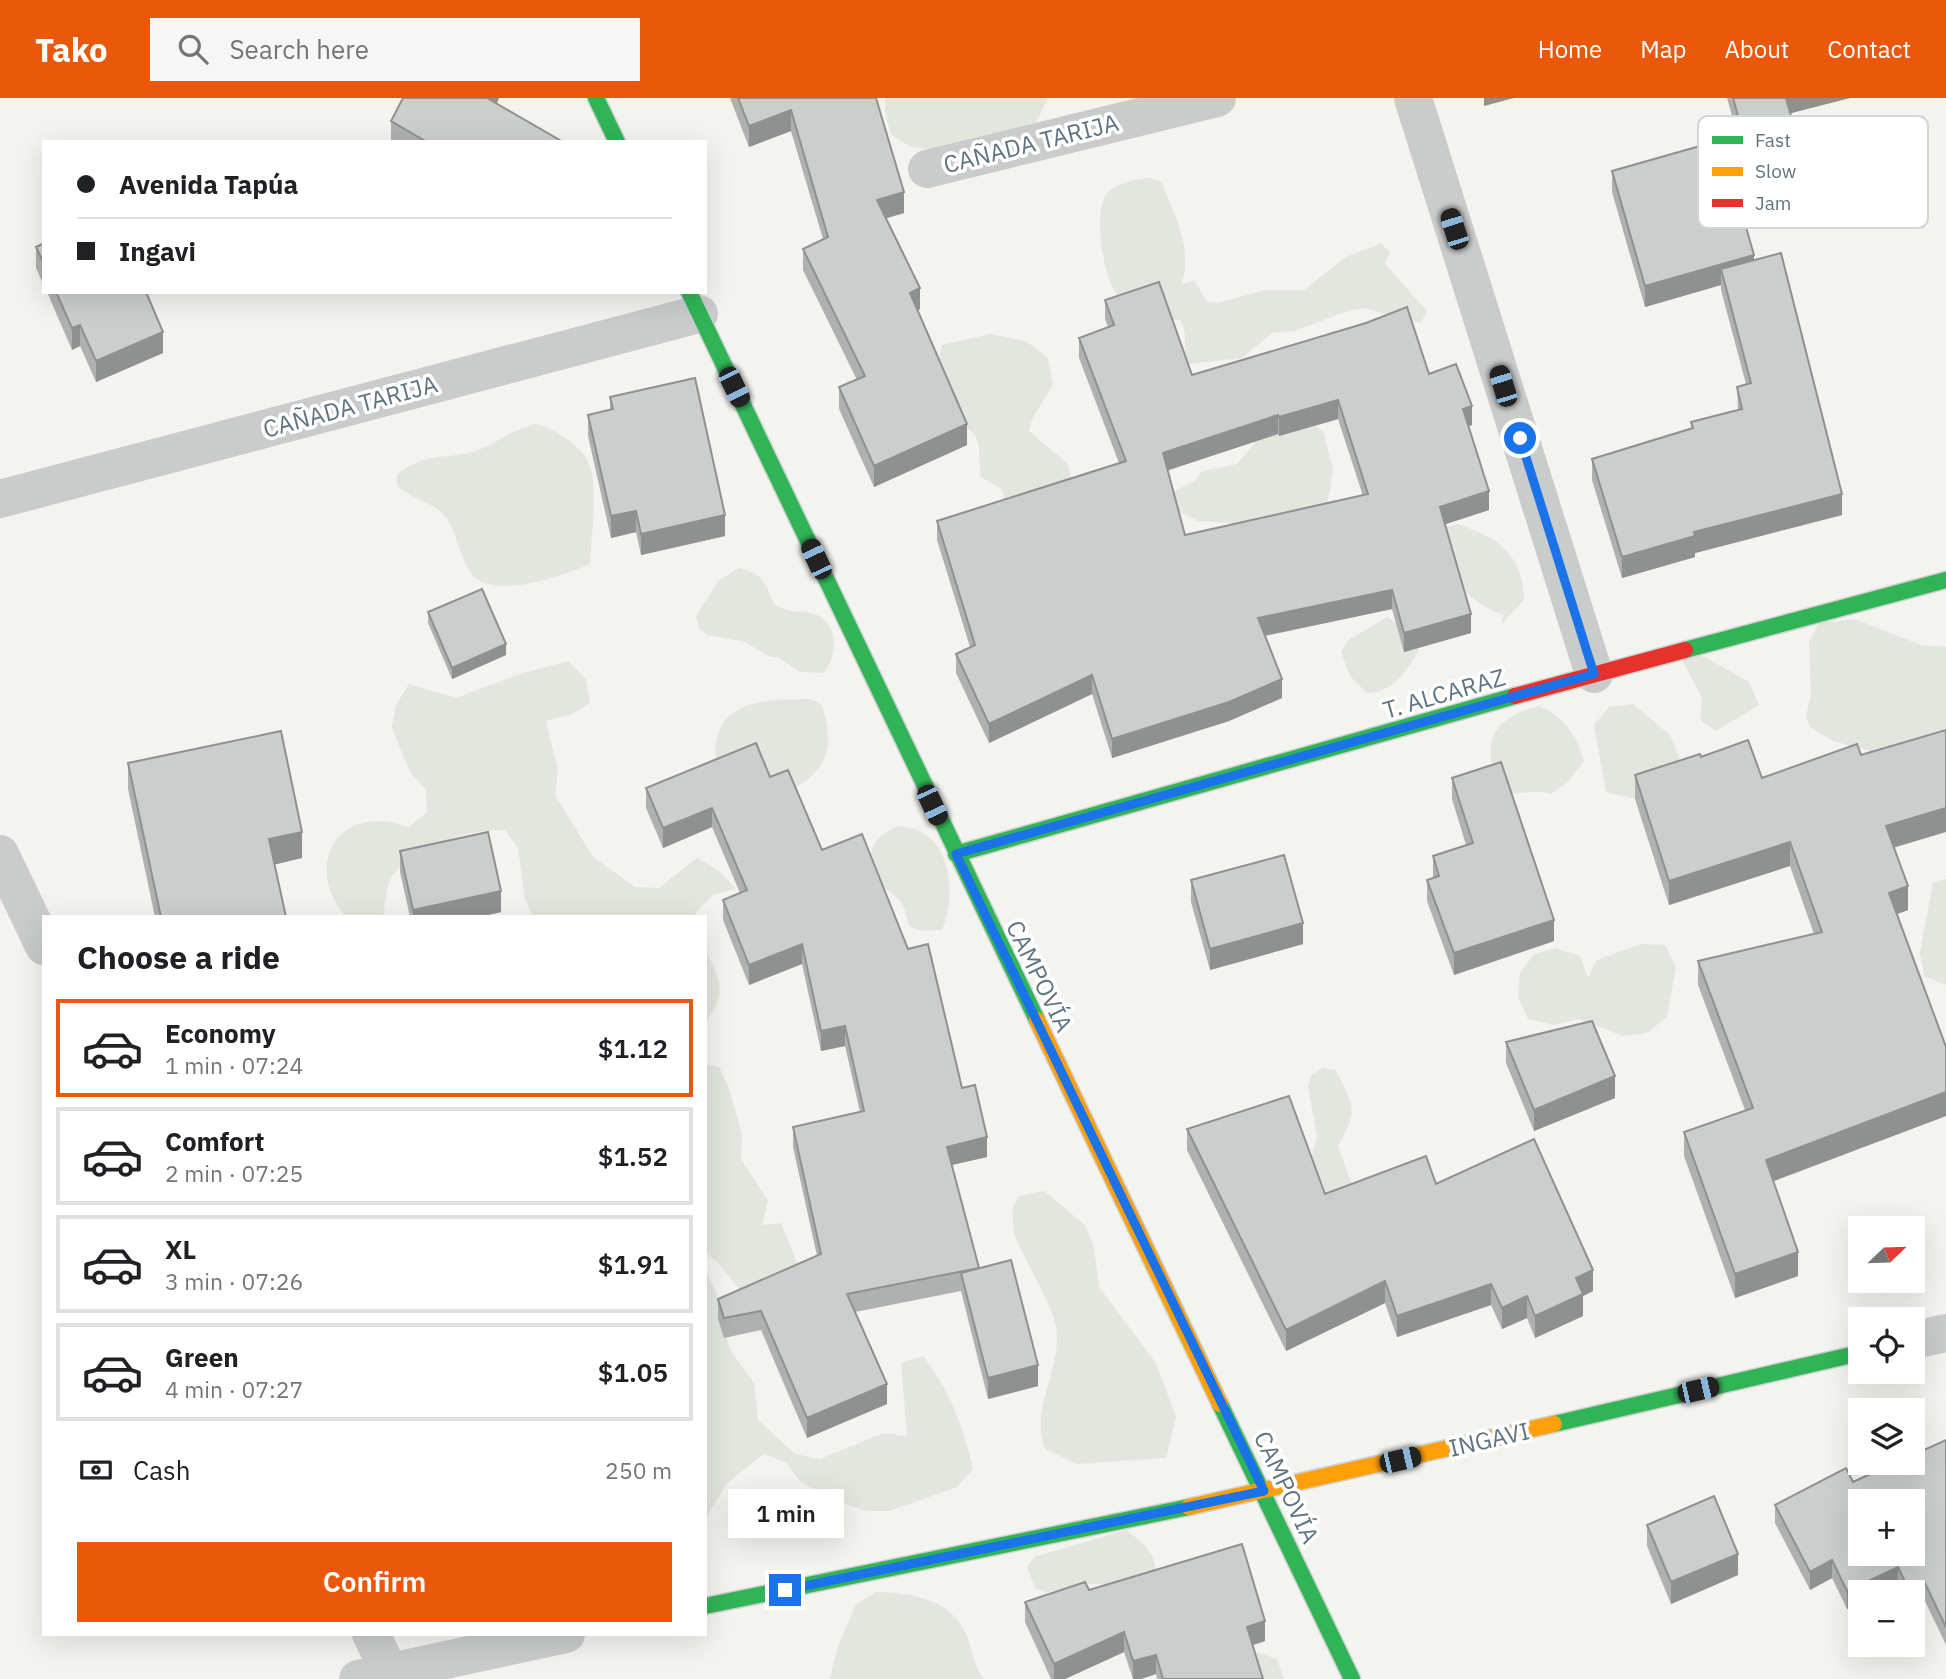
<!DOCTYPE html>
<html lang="en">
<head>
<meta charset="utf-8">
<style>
  body { margin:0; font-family:"IBM Plex Sans",sans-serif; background:#f6f6f6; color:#202124; height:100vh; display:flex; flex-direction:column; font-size:26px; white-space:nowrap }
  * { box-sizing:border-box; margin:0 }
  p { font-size:23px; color:#757577 }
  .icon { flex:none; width:38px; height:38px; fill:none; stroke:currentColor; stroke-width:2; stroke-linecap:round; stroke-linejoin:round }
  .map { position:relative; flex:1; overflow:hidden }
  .panel { position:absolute; left:42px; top:817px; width:665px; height:721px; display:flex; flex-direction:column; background:#fff; border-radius:0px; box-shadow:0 7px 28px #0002 }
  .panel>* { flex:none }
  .guide { position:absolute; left:42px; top:42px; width:665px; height:154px; border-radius:0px; box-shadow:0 7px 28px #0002; display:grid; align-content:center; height:154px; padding:0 35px; background:#fff }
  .needle { width:46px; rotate:67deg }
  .controls { position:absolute; left:1848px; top:1118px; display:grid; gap:14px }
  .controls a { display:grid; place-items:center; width:77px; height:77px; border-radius:0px; background:#fff; box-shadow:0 7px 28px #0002; font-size:35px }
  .end { position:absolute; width:32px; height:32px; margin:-16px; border:9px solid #1a73e8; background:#fff; box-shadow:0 0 0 4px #fff }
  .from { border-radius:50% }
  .bubble { position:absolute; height:49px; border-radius:0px; background:#fff; box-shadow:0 7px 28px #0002; font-size:23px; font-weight:600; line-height:49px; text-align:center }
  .car { position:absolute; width:21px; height:42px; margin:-21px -10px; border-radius:9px; box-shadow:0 0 5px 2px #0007; background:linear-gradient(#222 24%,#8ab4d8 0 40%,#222 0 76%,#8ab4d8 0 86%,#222 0) }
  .guide b { display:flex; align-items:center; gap:24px; height:66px; font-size:26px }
  .guide b+b { border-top:2px solid #e0e0e0 }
  .guide i { width:18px; height:18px; background:#202124 }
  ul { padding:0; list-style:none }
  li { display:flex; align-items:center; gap:21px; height:98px; margin:0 14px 10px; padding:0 21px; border:4px solid #e0e0e0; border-radius:0px }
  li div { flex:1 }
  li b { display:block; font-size:26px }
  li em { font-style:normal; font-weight:600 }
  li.current { border-color:#ea580c }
  li>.icon { width:63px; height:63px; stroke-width:1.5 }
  h2 { padding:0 35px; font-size:32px; line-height:84px }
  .pay { display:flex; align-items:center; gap:18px; height:77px; padding:0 35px; font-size:26px }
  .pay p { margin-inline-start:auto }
  .action { display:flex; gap:14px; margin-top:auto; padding:14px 35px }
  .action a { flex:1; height:80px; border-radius:0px; background:#ea580c; color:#fff; font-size:28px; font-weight:600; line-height:80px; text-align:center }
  header { display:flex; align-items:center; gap:42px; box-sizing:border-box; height:98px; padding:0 35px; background:#ea580c; color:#fff }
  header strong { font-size:33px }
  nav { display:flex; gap:38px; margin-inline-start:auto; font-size:24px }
  .search { width:490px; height:63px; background:#f6f6f6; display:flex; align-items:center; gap:18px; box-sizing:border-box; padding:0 24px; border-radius:0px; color:#757577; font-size:26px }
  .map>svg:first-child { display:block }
  .green { fill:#e2e6de }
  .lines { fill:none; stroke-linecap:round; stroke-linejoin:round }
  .fast-casing { stroke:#cfd1d0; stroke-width:19 }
  .slow-casing { stroke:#cfd1d0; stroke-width:19 }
  .jam-casing { stroke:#cfd1d0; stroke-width:19 }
  .street { stroke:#cacccc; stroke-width:38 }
  .fast { stroke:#30b455; stroke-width:16 }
  .slow { stroke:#ff9f0a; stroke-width:16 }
  .jam { stroke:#e5322d; stroke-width:16 }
  .wall { fill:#afb1b1; fill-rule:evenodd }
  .shaded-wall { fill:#8f9090 }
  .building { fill:#cccece; stroke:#8f9090; stroke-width:2; fill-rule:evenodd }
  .route { stroke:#1a73e8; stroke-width:9 }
  .labels { text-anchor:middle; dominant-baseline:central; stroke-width:7; stroke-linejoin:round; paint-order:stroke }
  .street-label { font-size:24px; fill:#617482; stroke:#fff }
  .key { fill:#fff; stroke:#d0d5da; stroke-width:2 }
  .key-label { font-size:19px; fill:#617482 }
</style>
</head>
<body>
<header>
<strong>Tako</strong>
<div class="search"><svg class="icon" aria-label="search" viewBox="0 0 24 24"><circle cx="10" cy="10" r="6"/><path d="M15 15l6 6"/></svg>Search here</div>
<nav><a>Home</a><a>Map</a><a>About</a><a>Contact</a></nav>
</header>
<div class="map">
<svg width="1946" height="1581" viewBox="0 0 1946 1581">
  <rect width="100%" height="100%" fill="#f3f3f0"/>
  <!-- green -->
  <path class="green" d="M885,0H1047L1048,1L1036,24L978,58L911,49L891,37L885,15Z
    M1149,80L1161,83C1174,115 1194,153 1181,187L1194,182L1207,204L1218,205L1265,192H1304L1346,159L1381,145L1390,155L1385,166L1427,213L1421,225L1363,210L1350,212L1295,233L1272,235L1242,260L1188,266C1182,250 1189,236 1180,222C1160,222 1130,214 1117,197C1103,180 1092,110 1108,94C1118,85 1136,81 1149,80Z
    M990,236L1026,243L1048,260L1053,287L1032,321L1029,333L1067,365L1071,379L1053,398L1005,402L1002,391L981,379C978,334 983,338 943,316L939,305L949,283L939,259L942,247Z
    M1302,320L1323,333L1333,371L1327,409L1297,429L1198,423L1177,413L1173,394L1195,383L1202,373L1237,366L1259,340Z
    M536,326C554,331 579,346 588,363C599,383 591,442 590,466C565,477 491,504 471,475C458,458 458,432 443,416C430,403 410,400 397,388V376C431,352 442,363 475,353C497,346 511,331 536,326Z
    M1458,426C1498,440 1523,456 1524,502L1501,527L1504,516C1489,515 1453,489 1452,473C1451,466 1454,457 1455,450L1445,447L1437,437L1446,429Z
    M739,470C763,475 766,486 774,506C793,518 801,510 817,517C840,528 837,558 824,575L800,574L779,560L768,558L745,544L707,537L699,530L696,518L718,483Z
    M1387,519L1408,532L1419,552C1406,573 1395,594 1367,595L1350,578L1341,554L1347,543Z
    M1855,521L1921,547L1946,549V630L1920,652L1870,653L1833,643L1810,629L1806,619L1811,595L1809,544L1819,525Z
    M1679,557L1703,558L1749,584L1759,607L1716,633L1700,622L1702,599Z
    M568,563L586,581L590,605L570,617L546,623L558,673L555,697L593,759L635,789L659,790L697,760L719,773L736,791L713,797L696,814L697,819H533L525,801L518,750L505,732C468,731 417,747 393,777C386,786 385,807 383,819H346C301,765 340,703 409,729L427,714L426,692L410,674L392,630L396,607L409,586L456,600L520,576Z
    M811,601L822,607C835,650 829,671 789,694L716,662C710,601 767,601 811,601Z
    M1633,606L1670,637L1680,661L1664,679L1636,701L1606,694L1594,627L1609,609Z
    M1539,608C1564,618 1577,638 1584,663L1567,685L1551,696C1534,690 1520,698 1502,695C1481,648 1487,622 1539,608Z
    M900,728C951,732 958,793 942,832L920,833L909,828C907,822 906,813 903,807C897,797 885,792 878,783C861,760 875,734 900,728Z
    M1946,781V887L1924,878L1920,854L1933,785Z
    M1641,846L1665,847L1676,869L1667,919L1647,935L1623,938L1579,921L1554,927L1528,921L1518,899L1520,875L1534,856L1556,850L1580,858L1588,880L1597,862Z
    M705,850C720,884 729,893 705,925Z
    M705,966L719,969L729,990L742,1036L741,1061L768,1103L762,1127L781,1125L799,1170L857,1196L855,1220L750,1205L720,1167L705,1154Z
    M1323,970L1336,972C1354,1010 1359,1010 1338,1048L1356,1098L1337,1141L1310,1063L1317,1039L1308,988L1312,976Z
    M1044,1093L1086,1128L1094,1151L1099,1189L1156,1265L1176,1319L1166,1360L1077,1366L1045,1351C1029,1312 1063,1270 1056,1229C1053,1208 1023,1159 1014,1136L1012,1111L1019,1098Z
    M705,1171L718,1199L722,1227L731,1253L754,1285L758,1322L795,1356L820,1361L884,1335L907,1338L901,1265L923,1258C948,1289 965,1332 973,1371L957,1389L889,1413H866L844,1406L801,1384L786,1365L764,1356L727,1385L705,1421Z
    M1126,1432C1141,1443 1160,1457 1154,1479L1108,1487L1082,1485L1046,1495L1035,1490L1027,1469L1034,1459Z
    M876,1494C913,1495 953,1501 968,1540C972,1553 975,1571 984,1581H830L837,1551L856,1506Z
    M1254,1553L1277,1561L1284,1581H1187Z"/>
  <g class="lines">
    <defs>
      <path id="fast" d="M596,0L617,44
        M689,194L1037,922
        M1685,552L1946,482
        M956,756L1515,598
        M1220,1306L1352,1581
        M1554,1326L1860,1255
        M705,1508L1189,1409"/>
      <path id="slow" d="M1037,922L1220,1306
        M1189,1409L1554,1326"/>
      <path id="jam" d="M1515,598L1685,552"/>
    </defs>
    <!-- fast casing -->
    <use href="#fast" class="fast-casing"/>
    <!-- slow casing -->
    <use href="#slow" class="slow-casing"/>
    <!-- jam casing -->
    <use href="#jam" class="jam-casing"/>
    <!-- street -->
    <path class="street" d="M1413,0L1594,576
      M927,71L1217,0
      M0,401L699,216
      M0,756L44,848
      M1913,1242L1946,1235
      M371,1536L389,1573
      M358,1581L566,1536"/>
    <!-- fast -->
    <use href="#fast" class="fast"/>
    <!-- slow -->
    <use href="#slow" class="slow"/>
    <!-- jam -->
    <use href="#jam" class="jam"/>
  </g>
  <!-- wall -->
  <path class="wall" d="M499,0L497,6L563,44H391V23Z
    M730,0H876L904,115L886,120L920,211L918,212L967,347L874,389L839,311V289L857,282L803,172V151L823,141L791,33L749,49Z
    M1727,0H1850L1790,15L1794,50L1745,64Z
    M1612,73L1754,162L1842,417L1695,455V459L1622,480L1592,382V361L1691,330V324L1738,312L1737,289L1746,286L1721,192V187L1645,209L1612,94Z
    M44,145V188L36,170V149Z
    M47,194H146L163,255L96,284L80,248L72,252Z
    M1105,202L1192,277L1429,276L1472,327L1468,328L1489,412L1445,426L1471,535L1404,554L1392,511L1265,538L1282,600L1229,623L1112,660L1092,596L989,645L956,575V556L970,549L937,442V423L1119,365L1079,260V240L1108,229L1105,221ZM1338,321L1363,398L1185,437L1168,372L1278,336L1279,338Z
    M610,299L725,438L641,457L636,434L611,440L588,338V317L610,312Z
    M428,514L506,557L452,581L428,525Z
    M1701,659L1762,680L1894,750L1908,812L1897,816L1946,1018L1773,1083L1798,1178L1735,1200L1684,1058V1034L1745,1012L1698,887V863L1814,836L1790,768L1669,807L1635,701V677Z
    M128,665L302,760L274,766L286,819H155L128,691Z
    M770,679L822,752L962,990L987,1059L952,1067L979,1171L1038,1288L988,1301L961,1193L855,1214L887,1306L807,1340L761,1232L724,1240L718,1221V1201L817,1158L793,1049V1029L860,1014L845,948L821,953L802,866L749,887L723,822V802L740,795L712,729L663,750L646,710V690Z
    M1452,680L1554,843L1454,877L1427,803V782L1433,780V758L1466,747L1452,701Z
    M400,753L501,814L479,819H410L400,774Z
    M1191,782L1303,846L1210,872L1191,804Z
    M1506,944L1615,1000L1534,1033L1506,965Z
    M1187,1031L1325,1096L1436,1086L1593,1193L1583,1198V1218L1535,1240L1527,1220L1502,1231L1491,1207L1397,1239L1385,1205L1286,1253L1187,1052Z
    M1946,1342V1547L1924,1501L1913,1506V1494H1902L1898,1487L1882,1494H1860V1505L1847,1511L1832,1480L1810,1492L1775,1425V1407L1853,1384Z
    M1647,1427L1738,1477L1671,1506L1647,1448Z
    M1089,1492L1265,1543L1253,1547L1263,1581H1157L1156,1576L1141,1581H1133L1124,1554L1065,1581H1051L1025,1524V1504Z"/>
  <!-- shaded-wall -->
  <path class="shaded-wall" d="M484,0H499L484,29Z
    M1484,0H1514L1484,8Z
    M1784,0H1850L1784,17Z
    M791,12V33L749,49V28Z
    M1794,29V50L1745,64V43Z
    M904,94V115L877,123V102Z
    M1754,157V178L1721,171V187L1645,209V188Z
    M920,190V211L910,216V195Z
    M80,227V248L72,252V230Z
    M163,234V255L96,284V263Z
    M1338,302V321L1279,338V319Z
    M1472,308V327L1463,330V311Z
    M1278,317V336L1163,374V355Z
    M967,326V347L874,389V368Z
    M1489,393V412L1440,428V409Z
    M1842,396V417L1695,455V459L1622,480V459L1694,434Z
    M636,413V434L611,440V418Z
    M725,417V438L641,457V436Z
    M1392,492V511L1258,539V520Z
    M1471,516V535L1404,554V535Z
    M506,546V557L452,581V570Z
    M1092,577V596L989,645V626Z
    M1282,581V600L1229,623L1112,660V641Z
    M712,710V729L663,750V730Z
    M1946,710V734L1886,752V728Z
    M302,734V760L269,768V741Z
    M1790,744V768L1669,807V783Z
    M1908,788V812L1889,819V795Z
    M501,793V814L479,819H413V812Z
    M1554,822V843L1454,877V855Z
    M1303,825V846L1210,872V851Z
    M802,846V866L749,887V867Z
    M845,928V948L821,953V933Z
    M1615,978V1000L1534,1033V1012Z
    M1946,994V1018L1766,1086V1062Z
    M987,1039V1059L947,1068V1049Z
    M1798,1154V1178L1735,1200V1176Z
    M1593,1172V1193L1583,1198V1218L1535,1240V1218L1576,1180Z
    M1385,1183V1205L1286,1253V1232Z
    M1491,1186V1207L1397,1239V1218Z
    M1527,1198V1220L1502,1231V1210Z
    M1038,1267V1288L988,1301V1280Z
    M887,1286V1306L807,1340V1320Z
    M1738,1456V1477L1671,1506V1484Z
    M1832,1462V1480L1810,1492V1474Z
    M1898,1469V1487L1882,1494H1860V1505L1847,1511V1493Z
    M1924,1483V1501L1913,1506V1494H1908V1490Z
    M1265,1523V1543L1247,1549V1529Z
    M1124,1534V1554L1065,1581H1054V1566Z
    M1156,1557V1576L1141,1581H1133V1563Z"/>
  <!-- building -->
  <path class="building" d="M403,0H487L563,44H427L391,23Z
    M738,0H876L904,94L877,102L920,190L910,195L967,326L874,368L839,289L865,278L803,151L828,139L791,12L749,28Z
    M1733,0H1786L1794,29L1745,43Z
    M1721,42L1754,157L1645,188L1612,73Z
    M44,145V166L36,149Z
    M1781,155L1842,396L1694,434L1695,438L1622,459L1592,361L1693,330L1691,324L1742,311L1737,289L1751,285L1721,171Z
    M1159,184L1192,277L1366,225L1407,209L1429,276L1456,266L1472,308L1463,311L1489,393L1440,409L1471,516L1404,535L1392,492L1258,520L1282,581L1229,604L1112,641L1092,577L989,626L956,556L975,547L937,423L1126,363L1079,240L1114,227L1105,202ZM1338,302L1368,396L1185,437L1163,355L1278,317L1279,319Z
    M56,194H146L163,234L96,263L80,227L72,230Z
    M695,280L725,417L641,436L636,413L611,418L588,317L613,311L610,299Z
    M482,491L506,546L452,570L428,514Z
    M1946,632V710L1886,728L1908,788L1889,795L1946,949V994L1766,1062L1798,1154L1735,1176L1684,1034L1753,1010L1698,863L1822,834L1790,744L1669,783L1635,677L1700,656L1701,659L1748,642L1762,680L1857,646L1861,657Z
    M281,633L302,734L269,741L286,819H161L128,665Z
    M756,645L770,679L788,672L822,752L862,736L908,851L928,846L962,990L975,987L987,1039L947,1049L979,1170L847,1196L887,1286L807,1320L761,1213L724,1220L718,1201L821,1156L793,1029L864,1013L845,928L821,933L802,846L749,867L723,802L747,792L712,710L663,730L646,690Z
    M1501,664L1554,822L1454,855L1427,782L1439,778L1433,758L1473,745L1452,680Z
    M488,734L501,793L413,812L400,753Z
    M1284,757L1303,825L1210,851L1191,782Z
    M1592,923L1615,978L1534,1012L1506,944Z
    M1289,998L1325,1096L1426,1058L1436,1086L1534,1041L1593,1172L1576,1180L1583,1196L1535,1218L1527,1198L1502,1210L1491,1186L1397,1218L1385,1183L1286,1232L1187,1031Z
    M1011,1162L1038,1267L988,1280L961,1175Z
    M1946,1342V1529L1924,1483L1908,1490L1898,1469L1847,1493L1832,1462L1810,1474L1775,1407L1846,1370L1853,1384L1895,1365H1913V1357ZM1860,1404H1913V1456H1860Z
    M1714,1398L1738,1456L1671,1484L1647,1427Z
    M1242,1446L1265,1523L1247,1529L1263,1581H1163L1156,1557L1133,1563L1124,1534L1054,1566L1025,1504L1085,1484L1089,1492Z"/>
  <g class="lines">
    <!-- route -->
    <path class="route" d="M785,1492L1264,1393L956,756L1594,576L1520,340"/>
  </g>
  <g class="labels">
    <!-- street labels -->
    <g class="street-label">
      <text transform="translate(1031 45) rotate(-14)">CAÑADA TARIJA</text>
      <text transform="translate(350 308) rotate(-15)">CAÑADA TARIJA</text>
      <text transform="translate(1444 595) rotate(-16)">T. ALCARAZ</text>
      <text transform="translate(1040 878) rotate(64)">CAMPOVÍA</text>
      <text transform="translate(1489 1341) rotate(-13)">INGAVI</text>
      <text transform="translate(1287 1389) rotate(65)">CAMPOVÍA</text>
    </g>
  </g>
  <!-- legend -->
  <rect x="1698" y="18" width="230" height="112" rx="10" class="key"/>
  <rect x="1712" y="38" width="31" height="8" fill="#30b455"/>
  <rect x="1712" y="69" width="31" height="9" fill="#ff9f0a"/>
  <rect x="1712" y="101" width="31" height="8" fill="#e5322d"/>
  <g class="key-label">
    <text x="1755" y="49">Fast</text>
    <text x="1755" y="80">Slow</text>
    <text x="1755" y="112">Jam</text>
  </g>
</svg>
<div class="controls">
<a><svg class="needle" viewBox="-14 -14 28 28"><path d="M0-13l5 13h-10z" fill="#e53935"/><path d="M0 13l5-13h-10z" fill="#757577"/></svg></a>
<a><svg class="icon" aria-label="locate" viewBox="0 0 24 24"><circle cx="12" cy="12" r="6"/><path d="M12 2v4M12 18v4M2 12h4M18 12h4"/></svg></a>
<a><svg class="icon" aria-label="layers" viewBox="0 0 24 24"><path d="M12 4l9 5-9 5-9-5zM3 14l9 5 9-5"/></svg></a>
<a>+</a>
<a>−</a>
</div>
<i class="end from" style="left:1520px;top:340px"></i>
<i class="end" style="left:785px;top:1492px"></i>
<div class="bubble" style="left:728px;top:1391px;width:116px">1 min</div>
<i class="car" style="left:1454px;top:131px;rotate:342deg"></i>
<i class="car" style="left:1503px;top:288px;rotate:343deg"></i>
<i class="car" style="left:734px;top:289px;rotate:154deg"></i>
<i class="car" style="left:816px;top:461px;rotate:335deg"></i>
<i class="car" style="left:932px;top:707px;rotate:155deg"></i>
<i class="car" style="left:1698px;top:1292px;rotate:77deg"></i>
<i class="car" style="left:1400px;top:1362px;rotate:77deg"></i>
<div class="guide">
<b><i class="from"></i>Avenida Tapúa</b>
<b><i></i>Ingavi</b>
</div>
<section class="panel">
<h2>Choose a ride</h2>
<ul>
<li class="current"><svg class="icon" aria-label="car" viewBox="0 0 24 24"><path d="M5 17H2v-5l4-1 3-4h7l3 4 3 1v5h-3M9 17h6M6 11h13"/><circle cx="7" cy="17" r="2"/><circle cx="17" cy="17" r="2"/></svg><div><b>Economy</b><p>1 min · 07:24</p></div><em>$1.12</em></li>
<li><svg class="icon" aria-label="car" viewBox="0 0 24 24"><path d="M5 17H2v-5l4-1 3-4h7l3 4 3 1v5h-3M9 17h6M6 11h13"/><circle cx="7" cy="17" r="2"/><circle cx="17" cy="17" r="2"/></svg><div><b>Comfort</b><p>2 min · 07:25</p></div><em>$1.52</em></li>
<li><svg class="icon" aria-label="car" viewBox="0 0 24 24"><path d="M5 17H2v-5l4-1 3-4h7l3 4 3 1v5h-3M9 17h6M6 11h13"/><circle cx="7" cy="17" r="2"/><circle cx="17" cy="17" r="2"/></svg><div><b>XL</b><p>3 min · 07:26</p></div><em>$1.91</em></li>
<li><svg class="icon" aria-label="car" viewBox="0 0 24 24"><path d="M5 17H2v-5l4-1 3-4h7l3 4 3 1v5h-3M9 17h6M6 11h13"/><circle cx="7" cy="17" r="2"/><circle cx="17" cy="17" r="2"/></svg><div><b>Green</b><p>4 min · 07:27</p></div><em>$1.05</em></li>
</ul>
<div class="pay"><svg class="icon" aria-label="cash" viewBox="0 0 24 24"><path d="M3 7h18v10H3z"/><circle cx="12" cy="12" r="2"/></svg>Cash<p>250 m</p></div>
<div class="action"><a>Confirm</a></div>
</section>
</div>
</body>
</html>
